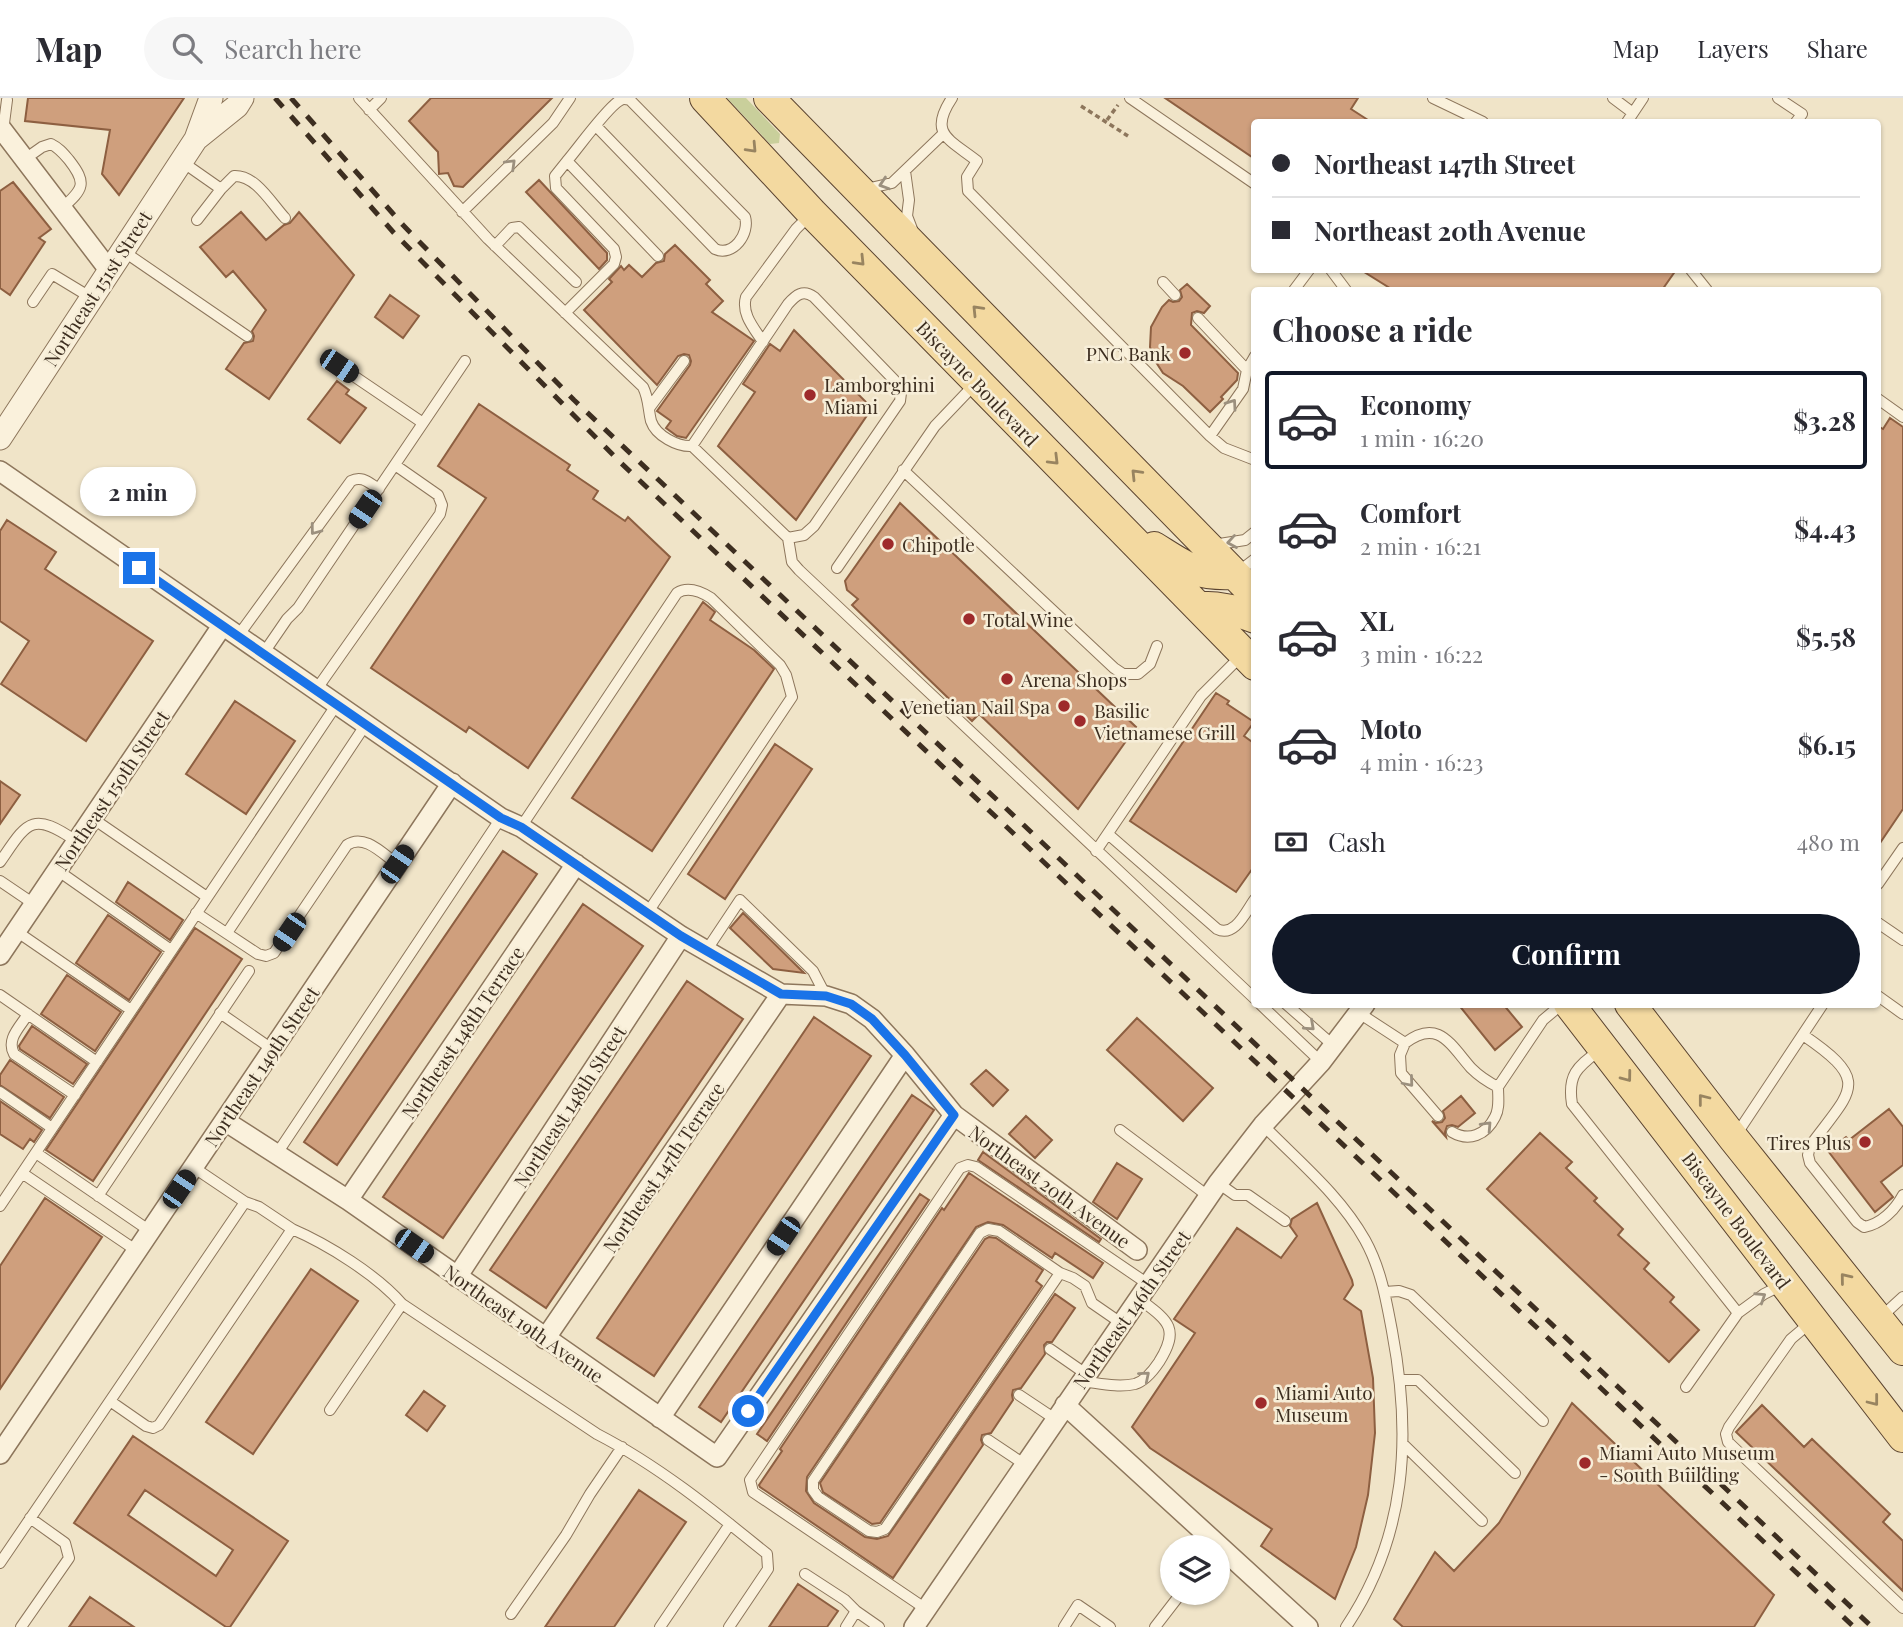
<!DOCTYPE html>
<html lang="en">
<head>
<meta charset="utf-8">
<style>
  body { margin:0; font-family:"Playfair Display",serif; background:#f7f7f7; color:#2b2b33; height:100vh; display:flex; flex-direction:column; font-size:26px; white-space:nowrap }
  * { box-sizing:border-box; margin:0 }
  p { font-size:23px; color:#7c7c81 }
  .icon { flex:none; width:38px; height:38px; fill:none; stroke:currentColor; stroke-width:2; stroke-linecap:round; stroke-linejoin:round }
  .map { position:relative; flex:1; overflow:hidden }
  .sheet { position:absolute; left:1251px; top:189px; width:630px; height:721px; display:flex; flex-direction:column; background:#fff; border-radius:7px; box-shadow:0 2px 5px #0004 }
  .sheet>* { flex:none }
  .guide { position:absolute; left:1251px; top:21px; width:630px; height:154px; border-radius:7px; box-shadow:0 2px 5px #0004; display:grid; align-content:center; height:154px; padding:0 21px; background:#fff }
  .tools { position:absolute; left:1160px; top:1437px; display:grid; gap:14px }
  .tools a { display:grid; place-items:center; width:70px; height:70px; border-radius:50%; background:#fff; box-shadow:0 2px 5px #0004; font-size:35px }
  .end { position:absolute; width:32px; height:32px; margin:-16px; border:9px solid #1a73e8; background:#fff; box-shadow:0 0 0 4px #fff }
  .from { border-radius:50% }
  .bubble { position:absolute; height:49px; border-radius:24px; background:#fff; box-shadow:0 2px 5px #0004; font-size:23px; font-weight:700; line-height:49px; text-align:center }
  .car { position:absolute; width:21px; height:42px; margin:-21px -10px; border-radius:9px; box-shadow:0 0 5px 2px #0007; background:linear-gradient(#222 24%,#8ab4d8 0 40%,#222 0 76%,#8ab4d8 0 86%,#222 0) }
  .guide b { display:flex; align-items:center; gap:24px; height:66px; font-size:26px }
  .guide b+b { border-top:2px solid #e1e1e2 }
  .guide i { width:18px; height:18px; background:#2b2b33 }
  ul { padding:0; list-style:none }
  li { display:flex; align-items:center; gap:21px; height:98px; margin:0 14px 10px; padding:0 7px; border:4px solid transparent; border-radius:7px }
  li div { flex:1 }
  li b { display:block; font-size:26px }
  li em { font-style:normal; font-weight:700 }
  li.active { border-color:#111827 }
  li>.icon { width:63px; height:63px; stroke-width:1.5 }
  h2 { padding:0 21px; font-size:32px; line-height:84px }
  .pay { display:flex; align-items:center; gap:18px; height:77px; padding:0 21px; font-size:26px }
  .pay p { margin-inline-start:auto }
  .primary-button { display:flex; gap:14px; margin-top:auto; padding:14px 21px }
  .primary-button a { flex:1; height:80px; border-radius:42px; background:#111827; color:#fff; font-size:28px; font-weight:700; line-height:80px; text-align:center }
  header { display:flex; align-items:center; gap:42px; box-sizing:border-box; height:98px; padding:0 35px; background:#fff; border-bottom:2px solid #e1e1e2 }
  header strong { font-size:33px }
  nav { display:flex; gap:38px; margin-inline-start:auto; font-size:24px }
  .search { width:490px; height:63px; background:#f7f7f7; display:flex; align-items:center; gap:18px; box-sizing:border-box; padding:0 24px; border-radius:38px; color:#7c7c81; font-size:26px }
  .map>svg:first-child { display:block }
  .green { fill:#c9cf9b }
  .building { fill:#cf9f7d; stroke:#8d5f41; stroke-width:2; fill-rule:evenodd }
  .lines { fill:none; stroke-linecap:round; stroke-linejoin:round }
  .service-casing { stroke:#8d765c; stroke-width:12 }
  .minor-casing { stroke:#8d765c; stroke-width:22 }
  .tertiary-casing { stroke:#8d765c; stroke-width:25 }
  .primary-casing { stroke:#5b4430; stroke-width:32 }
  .path { stroke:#8d765c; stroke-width:3.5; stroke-dasharray:5 3.5; stroke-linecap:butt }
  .service { stroke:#faf1dc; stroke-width:10 }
  .minor { stroke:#faf1dc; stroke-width:19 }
  .tertiary { stroke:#faf1dc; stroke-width:23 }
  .primary { stroke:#f3d9a0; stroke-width:30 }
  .rail { stroke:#3d2e20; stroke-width:5; stroke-dasharray:12 12; stroke-linecap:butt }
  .oneway { stroke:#988460 }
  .oneway2 { stroke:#9c907e }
  .route { stroke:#1a73e8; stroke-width:9 }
  .poi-dot { fill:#9e2a2b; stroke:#f7eed8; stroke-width:2.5 }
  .labels { text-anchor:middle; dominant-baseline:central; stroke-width:5; stroke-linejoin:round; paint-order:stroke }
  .street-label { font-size:19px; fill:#3d2e20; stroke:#f7eed8 }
  .poi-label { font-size:19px; fill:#3d2e20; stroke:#f7eed8; text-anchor:start }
</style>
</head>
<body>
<header>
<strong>Map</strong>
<div class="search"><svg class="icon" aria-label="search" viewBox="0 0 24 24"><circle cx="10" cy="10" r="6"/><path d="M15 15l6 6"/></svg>Search here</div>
<nav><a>Map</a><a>Layers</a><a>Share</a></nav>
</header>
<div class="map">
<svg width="1903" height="1529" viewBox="0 0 1903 1529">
  <rect width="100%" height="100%" fill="#f0e4c8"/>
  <!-- green -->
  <path class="green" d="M727,0H746L780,36L779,45L770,46Z"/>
  <!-- building -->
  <path class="building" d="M28,0H184L119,97L102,76L110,32L25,23Z
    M431,0H552L463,89L454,88L448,75L439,76L438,54L409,23Z
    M1165,0H1358L1351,11L1371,24H1255V61Z
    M539,82L607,155V162L599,171L526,94Z
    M13,84L51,131L39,140L45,144L10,197L0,190V93Z
    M241,114L266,142L284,127L290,125L299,114L354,177L269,301L226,271L244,245L253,243L254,238L252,233L266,212L233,173L226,179L200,149Z
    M675,147L710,182L706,186L723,203L712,214L754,243L686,340L677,338L666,330L671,323L657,313L690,267L691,263L689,257L684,256L678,258L657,287L584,212L612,184L609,181L621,168L624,172L629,167L642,179L656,165L664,163L665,156Z
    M1361,172H1676L1662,192H1393Z
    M1187,186L1210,208L1204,215L1197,213L1192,215L1191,227L1238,275L1237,282L1221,299L1223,301L1210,314L1183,288L1163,275L1154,261L1150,249L1151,229L1162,209L1169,202L1173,204L1179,203L1182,199L1180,192Z
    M390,197L419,218L403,240L375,219Z
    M794,232L872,310L796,422L718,348L755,294L743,286L770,246L780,253Z
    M337,283L349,292L346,296L366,310L340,345L308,321Z
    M479,306L570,367L567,372L598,393L593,401L625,423L628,419L670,459L528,670L469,629L466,634L371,570L486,400L438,368Z
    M1890,320L1903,329V711L1878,748V328L1883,331Z
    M900,405L1136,629L1078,711L979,616L972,623L852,507L858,501L847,492L845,483Z
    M7,422L56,454L45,471L153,543L86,643L1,586L29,543L0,523V433Z
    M703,504L715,514L710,522L754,552L774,571L652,753L572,700Z
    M1216,595L1229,603L1227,606L1254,624L1244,638L1255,646V767L1236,794L1130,723Z
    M235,603L295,643L246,716L186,676Z
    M775,646L812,671L725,801L688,776Z
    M0,683L20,697L0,726Z
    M503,753L537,776L337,1067L304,1044Z
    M128,784L183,822L170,842L116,804Z
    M583,806L643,848L443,1140L383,1099Z
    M743,815L804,875L773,871L730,830Z
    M108,817L161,854L129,902L76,865Z
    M195,830L242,861L93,1083L46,1052Z
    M67,877L121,914L95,953L41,916Z
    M687,883L743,921L546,1210L490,1172Z
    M1458,906H1503L1522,929L1495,952Z
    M814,919L871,958L654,1278L597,1240Z
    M1137,920L1213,990L1183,1023L1107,952Z
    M32,928L87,966L73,986L20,951L19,948Z
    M10,962L64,999L50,1020L0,987V977Z
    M986,972L1008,992L993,1008L971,986Z
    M912,997L934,1012L721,1324L699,1309Z
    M1461,998L1475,1015L1458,1029L1452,1027L1447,1028L1445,1034L1446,1039L1432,1023L1436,1025L1442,1024L1445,1020L1443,1013Z
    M0,1003L42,1032L34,1044L30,1041L23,1051L0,1036Z
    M1889,1011L1903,1029V1067L1881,1084L1893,1099L1875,1114L1828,1053L1846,1039L1849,1042Z
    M1026,1018L1052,1042L1035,1060L1009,1036Z
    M1540,1035L1572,1064L1566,1070L1597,1100L1594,1103L1623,1131L1618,1137L1649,1165L1644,1171L1674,1199L1670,1204L1699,1232L1669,1264L1487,1091Z
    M983,1054L1101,1141L1099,1144L978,1062Z
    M1117,1065L1142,1081L1117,1121L1093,1104Z
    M969,1075L1103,1165L1093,1180L1055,1155L1052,1160L1003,1127L988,1124L976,1129L807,1379L806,1393L814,1405L865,1439L877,1441L888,1438L1055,1196L1075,1210L1052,1244H1047L1044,1247L1045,1256L1021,1290L1013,1292L1012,1297L1013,1302L991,1335L982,1337L981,1342L983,1347L893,1480L760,1389L759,1387L782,1353L780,1351L942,1110L944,1112Z
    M920,1096L929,1102L767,1343L757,1336Z
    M45,1100L102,1139L0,1291V1168Z
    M1317,1105L1352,1182L1353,1187L1344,1201L1361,1213L1373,1280L1375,1335L1368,1397L1356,1449L1335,1501L1261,1448L1272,1431L1150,1350L1132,1329L1195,1235L1174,1221L1237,1130L1281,1160L1297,1138L1290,1128L1292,1121Z
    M989,1139L996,1140L1043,1172L1036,1183L1042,1188L880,1425L872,1426L823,1394L820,1385L985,1141Z
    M311,1171L358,1203L253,1356L206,1324Z
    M424,1293L445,1308L427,1333L406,1317Z
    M1572,1305L1774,1497L1754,1529H1403L1394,1521L1435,1454L1454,1473L1499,1425Z
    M1762,1307L1804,1349L1812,1341L1890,1416L1883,1424L1903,1443V1493L1736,1334Z
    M133,1338L288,1443L230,1529H226L74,1425ZM145,1392L233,1452L216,1478L128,1417Z
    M639,1392L686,1424L614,1529H545Z
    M798,1486L838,1513L827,1529H769Z
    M90,1499L134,1529H69Z"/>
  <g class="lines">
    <defs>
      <path id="service" d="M359,0L488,141L643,289C649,301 648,311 651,323C656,338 678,349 692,348L788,440L792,464L799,472L1255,901
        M952,0C928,36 949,41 977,63L967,79L968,93L1210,338L1224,350L1255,362
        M1130,0L1255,86
        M1433,0L1483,24
        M1613,0L1633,15
        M1778,0L1802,16L1796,24
        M369,12L381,0
        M1627,24L1643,0
        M3,33L7,2
        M25,61L42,49L51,46C59,50 63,55 69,62C87,85 84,91 62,110
        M181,63L221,91
        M567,63C579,49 606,11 619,3C624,0 624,1 630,2L745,119C750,136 733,159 715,151L596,28
        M905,73L909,102L907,118L912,131
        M866,91L892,85L943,36
        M462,114L553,25L570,0
        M197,122L221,91L234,78C256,77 271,105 285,120
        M495,148L512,130L519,129L576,184
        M123,153L247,238
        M1331,172L1346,192
        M1691,172L1707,192
        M1163,184L1175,197
        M1294,192L1309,172
        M33,204L52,176L90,199
        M565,215L614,166L616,159L614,151L556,90L555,78L567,63L658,158
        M1198,220L1247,272
        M763,244C754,230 741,216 746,199L796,131L809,118
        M339,268L423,325
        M1878,301L1903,319
        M650,309L684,263
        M1210,338L1243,291L1247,272L1255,258
        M692,348L788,206C796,197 803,191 814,199L899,287L901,295L900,303L814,428L804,437L788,440
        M903,372L1114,570L1123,576H1138L1150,566L1157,548
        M1213,447L1245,442L1255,434
        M837,470L935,328L975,286
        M1238,474L1255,461
        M238,538L351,383C362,377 369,385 379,391
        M263,556L287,521L298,510L465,263
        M316,592L440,416L442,407L438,397L395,367
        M92,720L207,799
        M521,729L677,495C688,488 700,493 711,500L780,567L786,577L792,599L648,814
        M1108,736L1217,831C1235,840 1246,813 1255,801
        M1096,753L1201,598L1242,557
        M0,764C27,725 31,712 76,743
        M57,772L171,852
        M0,783L34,806
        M1878,786L1903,750
        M196,815L258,856L266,858L274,855L347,747C364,735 383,756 397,766
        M1878,825L1903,842
        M16,833L131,912
        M227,835L366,626
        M706,853L740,802L813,873L826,898
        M0,897L97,964
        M1878,898L1903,916
        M1260,906L1321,964
        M1286,906L1334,948
        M220,915L272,951
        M1359,915L1405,945C1438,920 1450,946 1471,970C1479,978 1488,984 1498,989L1543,922L1562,906
        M28,916C20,929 6,941 14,956L75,997
        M1803,937C1872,984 1852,991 1810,1048L1808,1057L1810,1065L1857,1124L1864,1129C1881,1126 1895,1112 1903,1097
        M1405,945L1400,957L1401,975L1438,1018
        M1601,951C1579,968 1567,975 1572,1006L1738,1215
        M0,994L52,1030
        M1263,1027C1299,1064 1340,1097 1365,1142C1381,1171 1386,1201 1392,1233C1412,1338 1407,1438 1346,1529
        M1120,1032L1208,1098
        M1452,1034C1469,1044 1486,1037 1495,1019C1500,1010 1498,999 1498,989
        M1736,1037L1823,906
        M36,1055L150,1133
        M276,1057L501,720
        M193,1069L245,1104L259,1109L292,1131
        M22,1075L137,1153
        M1218,1085L1235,1097H1248L1285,1123
        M98,1098L249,873
        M0,1108L337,606
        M1060,1175L999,1133L988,1131L980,1135L813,1383V1392L818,1399L869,1433L877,1434L885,1431L1060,1175L1073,1180L1085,1188L1092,1205L1121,1225
        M1385,1194L1399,1193L1411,1197L1543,1323
        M1880,1220L1903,1199
        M1810,1225L1791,1241L1729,1329L1726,1336L1728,1344L1903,1510
        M1050,1251L1086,1276
        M1401,1282H1418L1515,1375
        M1081,1283C1099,1285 1117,1290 1135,1286C1145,1283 1153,1273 1159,1264C1181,1229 1167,1222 1138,1200
        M1686,1289L1738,1215L1764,1196L1782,1187
        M1019,1297L1055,1321
        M110,1303L146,1328L153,1330L159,1327L292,1131C327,1146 377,1177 402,1206L597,1336C659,1368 714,1413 767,1456L768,1471L729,1529
        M330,1312L402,1206
        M988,1342L1024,1366
        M1403,1346L1482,1423
        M0,1465L245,1104
        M805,1476L845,1502L856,1513
        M926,1511L753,1394L750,1382L960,1070L968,1067L976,1069L1148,1186
        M511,1516L566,1437L590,1396L622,1349
        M21,1529L69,1460L65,1445L30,1420
        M660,1529L730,1426
        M846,1529L856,1513L879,1529
        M1064,1529L1078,1507L1110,1529
        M1155,1529L1182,1494"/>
      <path id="minor" d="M0,29L109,172
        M0,373L501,720L521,729L681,838L781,896L826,898L851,906L872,921L905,957L954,1017L1137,1152
        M0,857L222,528
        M225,1023L348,1102L717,1359L954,1017
        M348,1102L576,766
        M457,1179L681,838
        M545,1241L781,896
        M1065,1307L1308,1529
        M660,1320L905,957
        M0,1356L452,685
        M914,1529L1218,1085L1263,1027L1321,964L1365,906"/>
      <path id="tertiary" d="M196,41L237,8L242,0
        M0,340L196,41L211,0"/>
      <path id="primary" d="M705,0L812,115L1255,567
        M769,0L1255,497
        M1154,449C1186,469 1195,478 1234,476
        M1198,509C1218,508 1236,512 1255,520
        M1569,906L1903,1339
        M1630,906L1734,1041L1903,1252"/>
    </defs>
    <!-- service casing -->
    <use href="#service" class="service-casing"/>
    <!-- minor casing -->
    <use href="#minor" class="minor-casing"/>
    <!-- tertiary casing -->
    <use href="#tertiary" class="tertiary-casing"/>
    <!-- primary casing -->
    <use href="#primary" class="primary-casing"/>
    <!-- path -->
    <path class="path" d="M1081,8L1128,38
      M1107,22L1118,7"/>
    <!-- service -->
    <use href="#service" class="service"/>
    <!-- minor -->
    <use href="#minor" class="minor"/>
    <!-- tertiary -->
    <use href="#tertiary" class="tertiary"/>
    <!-- primary -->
    <use href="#primary" class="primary"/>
    <!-- rail -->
    <path class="rail" d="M275,0L394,135L620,364L1854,1529
      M291,0L403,127L574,302L1872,1529"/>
  </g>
  <!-- one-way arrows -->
  <defs><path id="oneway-chevron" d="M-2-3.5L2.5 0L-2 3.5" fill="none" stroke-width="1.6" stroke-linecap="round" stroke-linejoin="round" transform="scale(1.75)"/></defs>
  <g class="oneway">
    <use href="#oneway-chevron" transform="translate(752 50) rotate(47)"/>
    <use href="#oneway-chevron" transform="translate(860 163) rotate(46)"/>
    <use href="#oneway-chevron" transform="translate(977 212) rotate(-134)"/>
    <use href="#oneway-chevron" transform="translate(1054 362) rotate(45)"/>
    <use href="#oneway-chevron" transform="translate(1136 376) rotate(-134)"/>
    <use href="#oneway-chevron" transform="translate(1627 979) rotate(53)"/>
    <use href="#oneway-chevron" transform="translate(1703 1001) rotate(-128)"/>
    <use href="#oneway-chevron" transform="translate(1845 1180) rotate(-129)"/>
    <use href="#oneway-chevron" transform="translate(1874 1303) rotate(52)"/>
  </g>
  <g class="oneway2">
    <use href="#oneway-chevron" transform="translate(511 66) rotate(-44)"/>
    <use href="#oneway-chevron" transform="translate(884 86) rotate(162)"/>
    <use href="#oneway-chevron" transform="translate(1232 306) rotate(-55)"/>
    <use href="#oneway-chevron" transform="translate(315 432) rotate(127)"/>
    <use href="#oneway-chevron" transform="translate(1232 444) rotate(171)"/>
    <use href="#oneway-chevron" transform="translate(1310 928) rotate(42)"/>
    <use href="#oneway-chevron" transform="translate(1409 984) rotate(50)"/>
    <use href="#oneway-chevron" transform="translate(1487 1028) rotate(-47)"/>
    <use href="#oneway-chevron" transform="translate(1761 1199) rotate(-33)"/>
    <use href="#oneway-chevron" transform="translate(1145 1278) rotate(-40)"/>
  </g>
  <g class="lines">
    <!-- route -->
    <path class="route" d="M139,470L501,720L521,729L681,838L781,896L826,898L851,906L872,921L905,957L954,1017L748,1313"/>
  </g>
  <!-- markers -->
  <g class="poi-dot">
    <circle cx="1185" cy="255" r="7"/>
    <circle cx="810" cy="297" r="7"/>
    <circle cx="888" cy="446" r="7"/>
    <circle cx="969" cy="521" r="7"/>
    <circle cx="1007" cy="581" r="7"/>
    <circle cx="1064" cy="608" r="7"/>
    <circle cx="1080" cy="623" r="7"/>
    <circle cx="1865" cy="1044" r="7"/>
    <circle cx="1261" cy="1305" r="7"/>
    <circle cx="1585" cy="1365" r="7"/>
  </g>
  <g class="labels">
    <!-- street labels -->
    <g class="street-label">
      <text transform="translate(97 190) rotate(-57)">Northeast 151st Street</text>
      <text transform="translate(978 285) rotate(46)">Biscayne Boulevard</text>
      <text transform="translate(111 692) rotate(-56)">Northeast 150th Street</text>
      <text transform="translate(462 934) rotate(-56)">Northeast 148th Terrace</text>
      <text transform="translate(261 968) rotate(-56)">Northeast 149th Street</text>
      <text transform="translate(569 1008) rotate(-57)">Northeast 148th Street</text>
      <text transform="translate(663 1069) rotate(-56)">Northeast 147th Terrace</text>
      <text transform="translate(1050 1088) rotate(36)">Northeast 20th Avenue</text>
      <text transform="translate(1737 1122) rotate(53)">Biscayne Boulevard</text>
      <text transform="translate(1131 1211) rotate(-55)">Northeast 146th Street</text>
      <text transform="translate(524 1225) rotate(35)">Northeast 19th Avenue</text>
    </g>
    <!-- poi labels -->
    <g class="poi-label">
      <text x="1171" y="255" text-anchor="end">PNC Bank</text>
      <text x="824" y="286">Lamborghini<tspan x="824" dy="22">Miami</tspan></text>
      <text x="902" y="446">Chipotle</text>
      <text x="983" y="521">Total Wine</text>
      <text x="1021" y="581">Arena Shops</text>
      <text x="1050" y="608" text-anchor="end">Venetian Nail Spa</text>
      <text x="1094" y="612">Basilic<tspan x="1094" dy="22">Vietnamese Grill</tspan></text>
      <text x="1851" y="1044" text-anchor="end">Tires Plus</text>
      <text x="1275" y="1294">Miami Auto<tspan x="1275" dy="22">Museum</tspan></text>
      <text x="1599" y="1354">Miami Auto Museum<tspan x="1599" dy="22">- South Building</tspan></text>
    </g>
  </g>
</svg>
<div class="tools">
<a><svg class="icon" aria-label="layers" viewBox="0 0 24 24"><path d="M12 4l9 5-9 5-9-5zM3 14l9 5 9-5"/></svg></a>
</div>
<i class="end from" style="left:748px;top:1313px"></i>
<i class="end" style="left:139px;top:470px"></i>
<div class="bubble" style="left:80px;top:369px;width:116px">2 min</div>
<i class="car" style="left:339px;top:268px;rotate:124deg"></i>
<i class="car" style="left:365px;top:411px;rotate:214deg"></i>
<i class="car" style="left:397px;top:766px;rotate:34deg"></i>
<i class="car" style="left:289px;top:834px;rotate:214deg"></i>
<i class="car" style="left:179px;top:1091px;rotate:34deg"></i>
<i class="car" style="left:783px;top:1138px;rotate:214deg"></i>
<i class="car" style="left:414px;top:1148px;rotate:125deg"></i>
<div class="guide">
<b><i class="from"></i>Northeast 147th Street</b>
<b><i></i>Northeast 20th Avenue</b>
</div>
<section class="sheet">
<h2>Choose a ride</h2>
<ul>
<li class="active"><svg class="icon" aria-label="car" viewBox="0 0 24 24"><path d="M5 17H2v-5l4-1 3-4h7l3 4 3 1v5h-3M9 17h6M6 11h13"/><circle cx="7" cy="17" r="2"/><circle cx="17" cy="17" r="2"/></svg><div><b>Economy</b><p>1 min · 16:20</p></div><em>$3.28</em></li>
<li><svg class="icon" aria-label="car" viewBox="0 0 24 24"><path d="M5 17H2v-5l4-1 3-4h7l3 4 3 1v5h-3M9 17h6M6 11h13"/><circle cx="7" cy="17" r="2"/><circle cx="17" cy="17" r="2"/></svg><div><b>Comfort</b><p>2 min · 16:21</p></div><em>$4.43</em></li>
<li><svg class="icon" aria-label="car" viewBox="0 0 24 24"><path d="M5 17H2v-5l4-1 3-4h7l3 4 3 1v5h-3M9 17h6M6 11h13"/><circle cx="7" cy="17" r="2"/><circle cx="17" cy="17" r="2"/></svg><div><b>XL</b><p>3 min · 16:22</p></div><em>$5.58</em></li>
<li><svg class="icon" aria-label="car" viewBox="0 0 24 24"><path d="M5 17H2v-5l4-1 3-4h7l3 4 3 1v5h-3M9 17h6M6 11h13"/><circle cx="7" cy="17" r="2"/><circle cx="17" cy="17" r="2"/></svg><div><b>Moto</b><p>4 min · 16:23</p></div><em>$6.15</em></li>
</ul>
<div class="pay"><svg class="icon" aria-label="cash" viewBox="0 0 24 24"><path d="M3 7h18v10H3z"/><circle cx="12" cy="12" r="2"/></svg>Cash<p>480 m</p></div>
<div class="primary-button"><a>Confirm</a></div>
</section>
</div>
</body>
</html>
